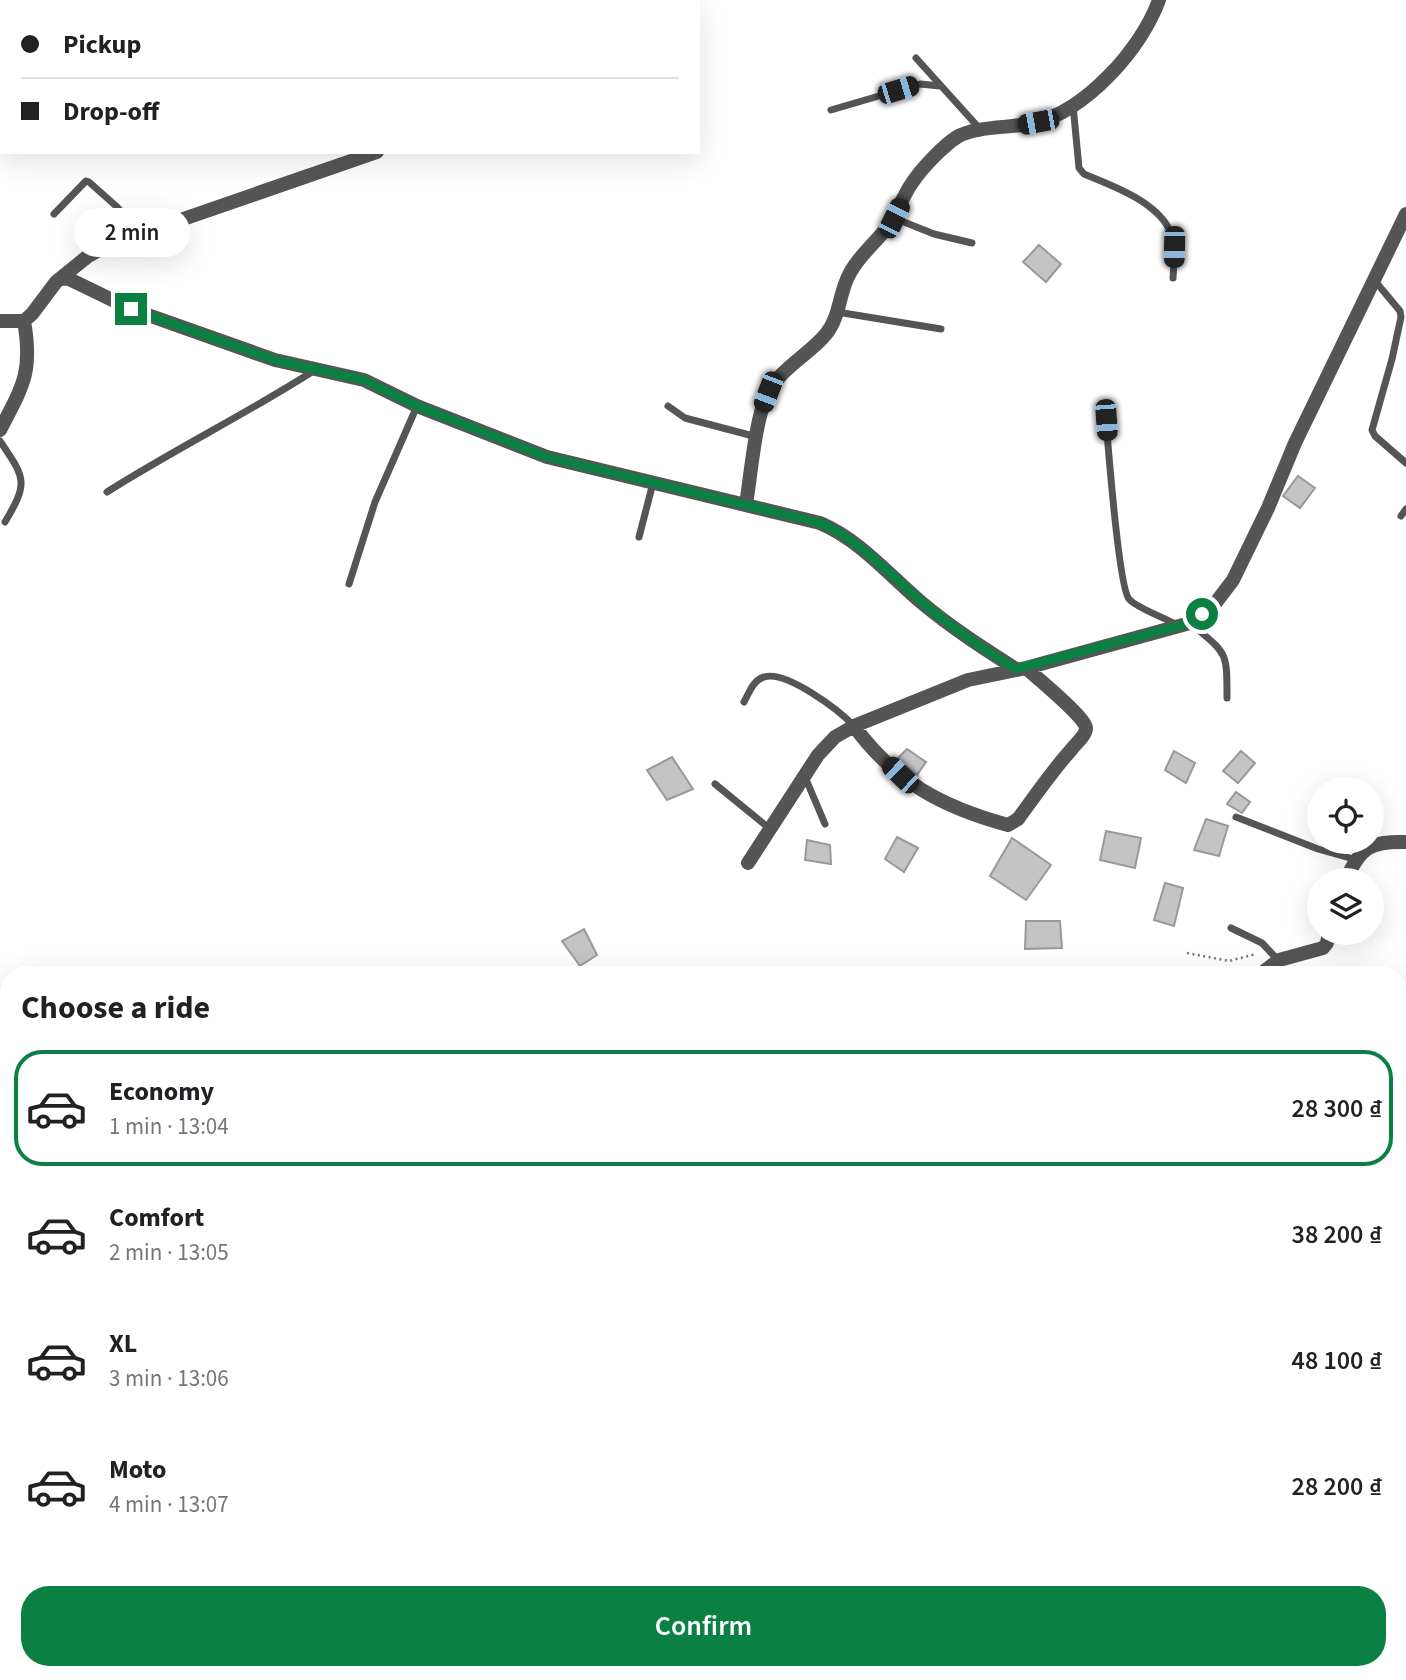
<!DOCTYPE html>
<html lang="en">
<head>
<meta charset="utf-8">
<style>
  body { margin:0; font-family:"Source Sans 3",sans-serif; background:#f6f6f6; color:#202124; height:100vh; display:flex; flex-direction:column; font-size:26px; white-space:nowrap }
  * { box-sizing:border-box; margin:0 }
  p { font-size:23px; color:#757577 }
  .icon { flex:none; width:38px; height:38px; fill:none; stroke:currentColor; stroke-width:2; stroke-linecap:round; stroke-linejoin:round }
  .map { position:relative; flex:1; overflow:hidden }
  .sheet { position:absolute; left:0px; top:966px; width:1407px; height:714px; display:flex; flex-direction:column; background:#fff; border-radius:28px 28px 0 0; box-shadow:0 7px 28px #0002 }
  .sheet>* { flex:none }
  .hud { position:absolute; left:0px; top:0px; width:700px; height:154px; box-shadow:0 7px 28px #0002; display:grid; align-content:center; height:154px; padding:0 21px; background:#fff }
  .tools { position:absolute; left:1307px; top:777px; display:grid; gap:14px }
  .tools a { display:grid; place-items:center; width:77px; height:77px; border-radius:50%; background:#fff; box-shadow:0 7px 28px #0002; font-size:35px }
  .end { position:absolute; width:32px; height:32px; margin:-16px; border:9px solid #0b8043; background:#fff; box-shadow:0 0 0 4px #fff }
  .from { border-radius:50% }
  .bubble { position:absolute; height:49px; border-radius:24px; background:#fff; box-shadow:0 7px 28px #0002; font-size:23px; font-weight:600; line-height:49px; text-align:center }
  .car { position:absolute; width:21px; height:42px; margin:-21px -10px; border-radius:9px; box-shadow:0 0 5px 2px #0007; background:linear-gradient(#222 24%,#8ab4d8 0 40%,#222 0 76%,#8ab4d8 0 86%,#222 0) }
  .hud b { display:flex; align-items:center; gap:24px; height:66px; font-size:26px }
  .hud b+b { border-top:2px solid #e0e0e0 }
  .hud i { width:18px; height:18px; background:#202124 }
  ul { padding:0; list-style:none }
  li { display:flex; align-items:center; gap:21px; height:116px; margin:0 14px 10px; padding:0 7px; border:4px solid transparent; border-radius:28px }
  li div { flex:1 }
  li b { display:block; font-size:26px }
  li em { font-style:normal; font-weight:600 }
  li.current { border-color:#0b8043 }
  li>.icon { width:63px; height:63px; stroke-width:1.5 }
  h2 { padding:0 21px; font-size:32px; line-height:84px }
  .primary-button { display:flex; gap:14px; margin-top:auto; padding:14px 21px }
  .primary-button a { flex:1; height:80px; border-radius:28px; background:#0b8043; color:#fff; font-size:28px; font-weight:600; line-height:80px; text-align:center }
  .map>svg:first-child { display:block }
  .building { fill:#c4c4c4; stroke:#999; stroke-width:2 }
  .lines { fill:none; stroke-linecap:round; stroke-linejoin:round }
  .path { stroke:#777; stroke-width:2.5; stroke-dasharray:2 3.5; stroke-linecap:butt }
  .lane { stroke:#555; stroke-width:7 }
  .street { stroke:#555; stroke-width:14 }
  .route { stroke:#0b8043; stroke-width:9 }
</style>
</head>
<body>
<div class="map">
<svg width="1406" height="1680" viewBox="0 0 1406 1680">
  <rect width="100%" height="100%" fill="#fff"/>
  <!-- building -->
  <path class="building" d="M1039,245L1061,264L1046,282L1023,262Z
    M1298,476L1315,488L1300,508L1283,496Z
    M907,749L926,762L917,775L897,759Z
    M1174,751L1195,763L1186,783L1165,770Z
    M1241,751L1255,763L1238,783L1223,771Z
    M672,757L693,789L667,800L647,770Z
    M1236,792L1250,802L1242,813L1227,804Z
    M1206,819L1228,826L1219,856L1194,850Z
    M1106,831L1141,838L1135,868L1100,860Z
    M897,837L918,848L904,872L885,859Z
    M1012,838L1051,865L1026,900L990,876Z
    M807,840L830,845L831,864L805,860Z
    M1165,883L1183,888L1174,926L1154,920Z
    M1026,921H1060L1062,948L1025,949Z
    M584,929L597,955L580,966L562,941Z"/>
  <g class="lines">
    <!-- path -->
    <path class="path" d="M1187,953L1229,961L1256,954"/>
    <!-- lane -->
    <path class="lane" d="M916,58L980,129
      M1073,105L1079,168L1084,174C1111,185 1155,201 1169,229C1176,244 1174,262 1173,278
      M831,110L920,84L940,86
      M54,214L86,181L89,182L116,206L141,233
      M894,218L934,234L972,243
      M1375,281L1400,311L1401,317L1392,359L1372,430L1375,436L1406,463
      M837,312L941,329
      M668,406L685,418L757,437
      M1106,420C1108,445 1119,587 1129,599C1138,609 1164,617 1177,625
      M0,441C25,478 29,482 5,522
      M107,492C175,449 248,413 315,370
      M1401,516L1406,509
      M639,537L653,483
      M349,584L375,502L417,406
      M1190,623C1227,654 1227,650 1227,698
      M744,702C749,693 753,680 764,677C786,670 839,710 854,726
      M805,777L825,824
      M715,784L770,829
      M1236,817L1318,849L1357,860
      M1231,928L1262,943L1278,960
      M0,1199L9,1180
      M832,1671L891,1680
      M1148,1671L1149,1680
      M767,1680L771,1671"/>
    <!-- street -->
    <path class="street" d="M206,2V0
      M569,2L571,0
      M0,18H2
      M61,279L67,278L131,309L275,360L364,380L417,406L547,457L820,523C860,540 889,575 922,603C952,628 983,648 1016,669
      M0,321H24L32,314L56,282L88,256L108,245L377,152
      M0,430C23,386 33,372 24,321
      M746,504C751,474 755,421 767,395C779,369 809,355 826,334C839,318 839,297 847,279C855,260 873,245 886,229C897,215 902,197 912,183C921,169 943,146 957,137C974,126 1012,128 1034,123C1086,111 1142,48 1159,0
      M854,726C895,782 942,807 1008,825L1018,819C1035,796 1052,771 1071,750C1075,744 1086,736 1086,728C1087,719 1035,676 1026,668
      M748,863L818,755L835,737L854,726L968,680L1026,668L1190,623L1214,605L1233,580L1268,508L1295,443L1406,214
      M1346,880C1360,847 1371,841 1406,842
      M1259,975L1279,960L1323,948L1327,943L1329,933
      M0,1093L9,1098
      M1398,1236L1406,1230
      M1398,1360C1405,1388 1406,1419 1398,1447
      M0,1616L9,1617
      M996,1671L1015,1679L1041,1680
      M925,1680L929,1671
      M1291,1680L1322,1676L1329,1671"/>
  </g>
  <g class="lines">
    <!-- route -->
    <path class="route" d="M131,309L275,360L364,380L417,406L547,457L820,523C860,540 890,575 923,603C952,628 983,649 1016,669L1190,623L1202,614"/>
  </g>
</svg>
<div class="tools">
<a><svg class="icon" aria-label="locate" viewBox="0 0 24 24"><circle cx="12" cy="12" r="6"/><path d="M12 2v4M12 18v4M2 12h4M18 12h4"/></svg></a>
<a><svg class="icon" aria-label="layers" viewBox="0 0 24 24"><path d="M12 4l9 5-9 5-9-5zM3 14l9 5 9-5"/></svg></a>
</div>
<i class="end from" style="left:1202px;top:614px"></i>
<i class="end" style="left:131px;top:309px"></i>
<div class="bubble" style="left:74px;top:208px;width:116px">2 min</div>
<i class="car" style="left:898px;top:90px;rotate:73deg"></i>
<i class="car" style="left:1038px;top:122px;rotate:259deg"></i>
<i class="car" style="left:894px;top:218px;rotate:26deg"></i>
<i class="car" style="left:1174px;top:247px;rotate:181deg"></i>
<i class="car" style="left:768px;top:392px;rotate:201deg"></i>
<i class="car" style="left:1106px;top:420px;rotate:176deg"></i>
<i class="car" style="left:900px;top:775px;rotate:314deg"></i>
<div class="hud">
<b><i class="from"></i>Pickup</b>
<b><i></i>Drop-off</b>
</div>
<section class="sheet">
<h2>Choose a ride</h2>
<ul>
<li class="current"><svg class="icon" aria-label="car" viewBox="0 0 24 24"><path d="M5 17H2v-5l4-1 3-4h7l3 4 3 1v5h-3M9 17h6M6 11h13"/><circle cx="7" cy="17" r="2"/><circle cx="17" cy="17" r="2"/></svg><div><b>Economy</b><p>1 min · 13:04</p></div><em>28 300 ₫</em></li>
<li><svg class="icon" aria-label="car" viewBox="0 0 24 24"><path d="M5 17H2v-5l4-1 3-4h7l3 4 3 1v5h-3M9 17h6M6 11h13"/><circle cx="7" cy="17" r="2"/><circle cx="17" cy="17" r="2"/></svg><div><b>Comfort</b><p>2 min · 13:05</p></div><em>38 200 ₫</em></li>
<li><svg class="icon" aria-label="car" viewBox="0 0 24 24"><path d="M5 17H2v-5l4-1 3-4h7l3 4 3 1v5h-3M9 17h6M6 11h13"/><circle cx="7" cy="17" r="2"/><circle cx="17" cy="17" r="2"/></svg><div><b>XL</b><p>3 min · 13:06</p></div><em>48 100 ₫</em></li>
<li><svg class="icon" aria-label="car" viewBox="0 0 24 24"><path d="M5 17H2v-5l4-1 3-4h7l3 4 3 1v5h-3M9 17h6M6 11h13"/><circle cx="7" cy="17" r="2"/><circle cx="17" cy="17" r="2"/></svg><div><b>Moto</b><p>4 min · 13:07</p></div><em>28 200 ₫</em></li>
</ul>
<div class="primary-button"><a>Confirm</a></div>
</section>
</div>
</body>
</html>
